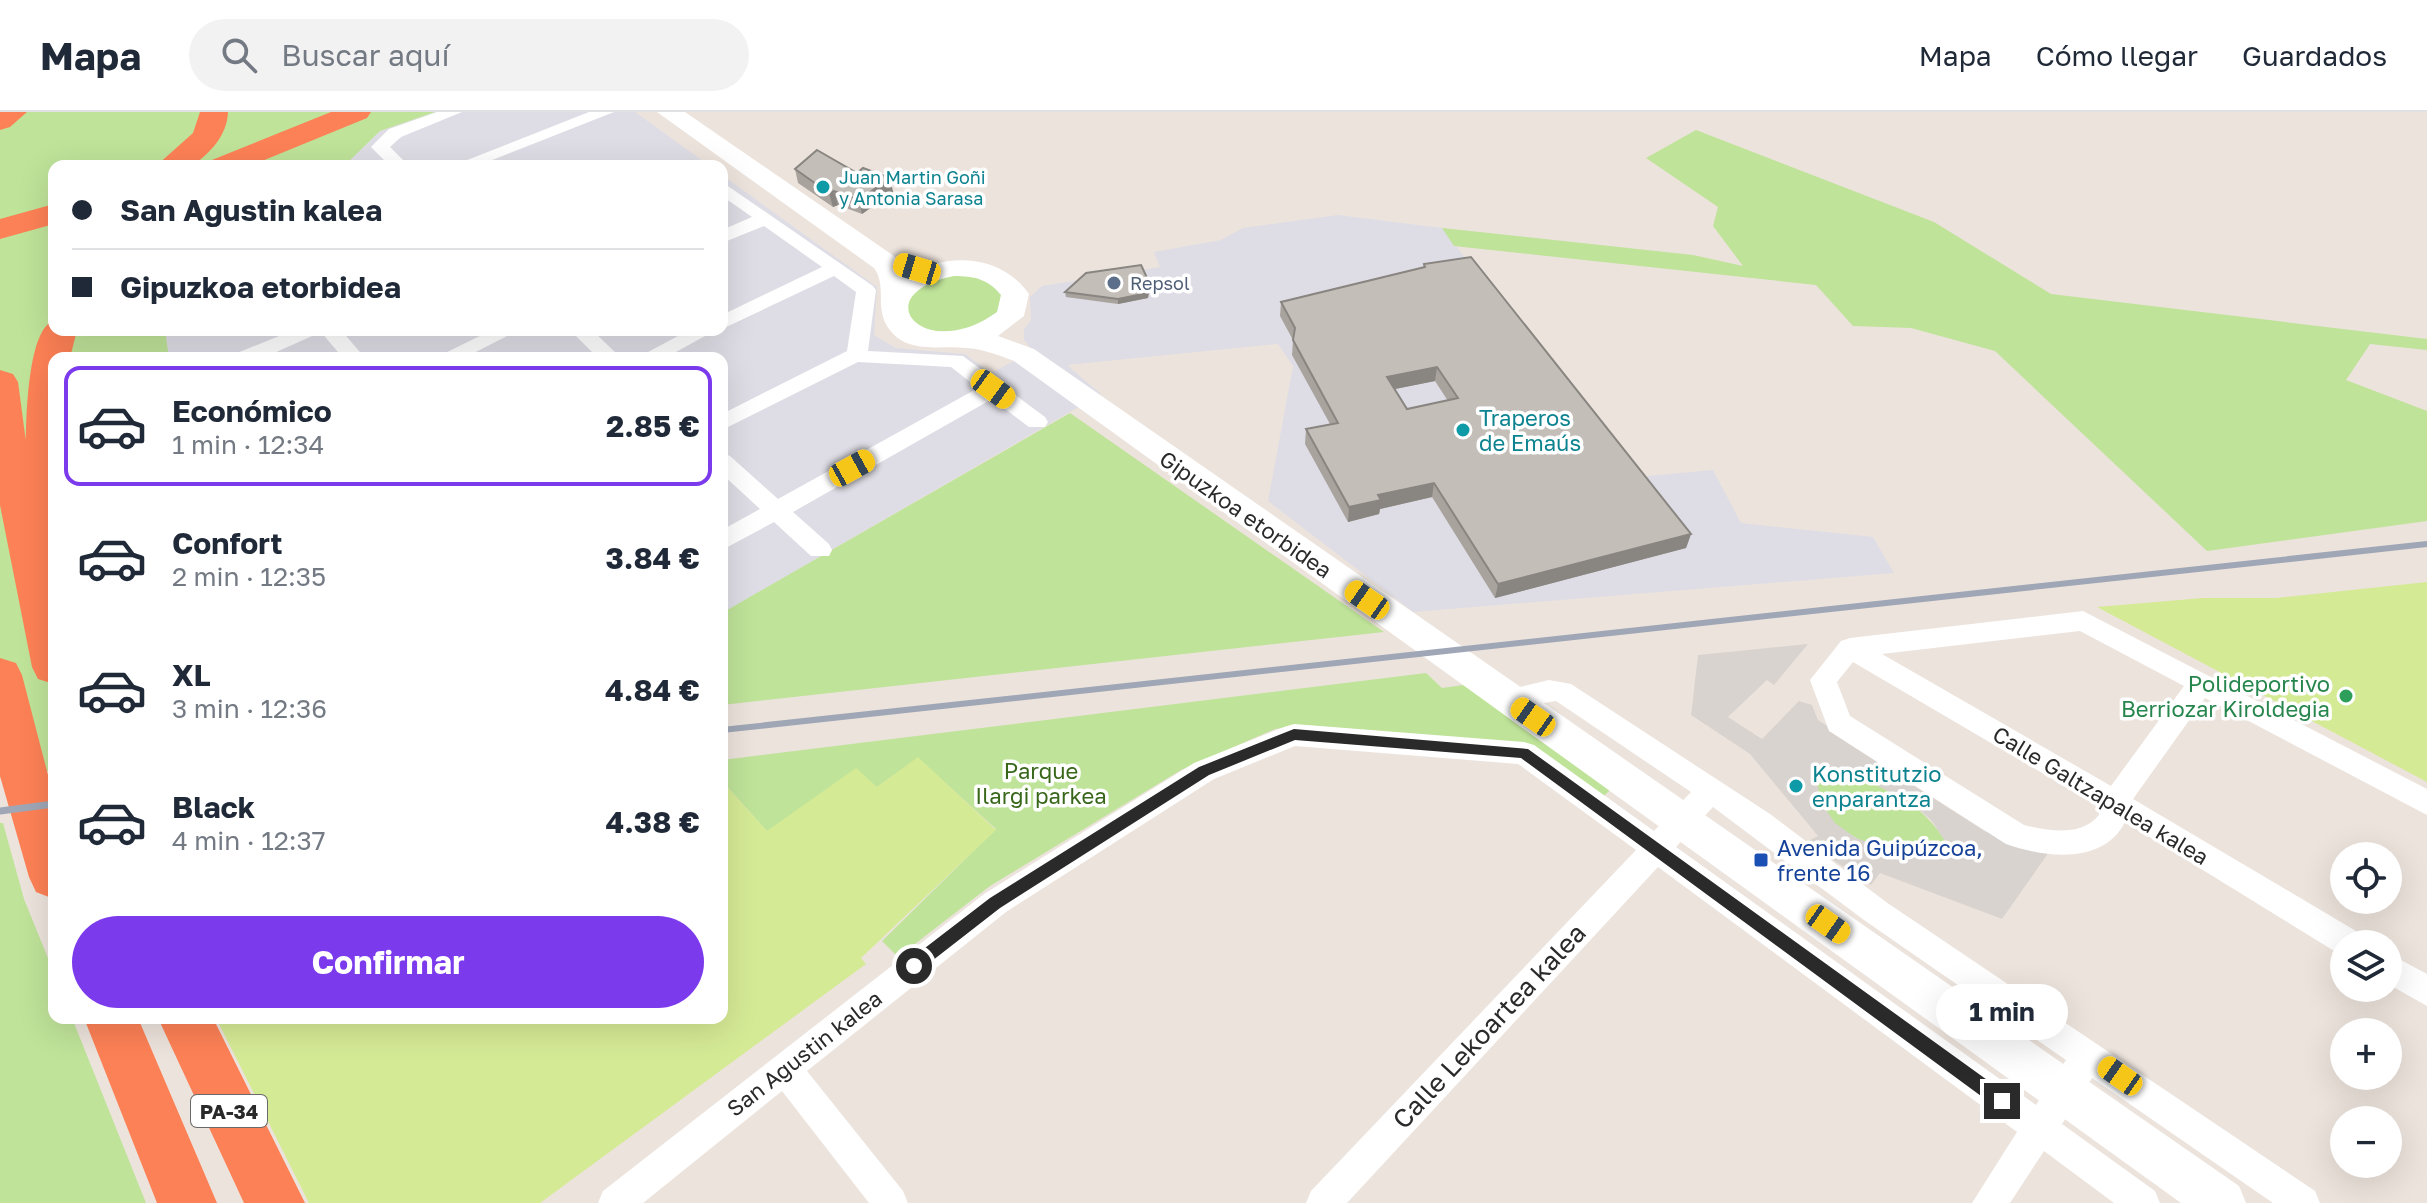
<!DOCTYPE html>
<html lang="es">
<head>
<meta charset="utf-8">
<style>
  body { margin:0; font-family:"Golos Text",sans-serif; background:#f2f2f3; color:#1f2937; height:100vh; display:flex; flex-direction:column; font-size:30px; white-space:nowrap }
  * { box-sizing:border-box; margin:0 }
  p { font-size:26px; color:#747a83 }
  .icon { flex:none; width:44px; height:44px; fill:none; stroke:currentColor; stroke-width:2; stroke-linecap:round; stroke-linejoin:round }
  .map { position:relative; flex:1; overflow:hidden }
  .sheet { position:absolute; left:48px; top:240px; width:680px; height:672px; display:flex; flex-direction:column; background:#fff; border-radius:16px; box-shadow:0 8px 32px #0002 }
  .sheet>* { flex:none }
  .hud { position:absolute; left:48px; top:48px; width:680px; height:176px; border-radius:16px; box-shadow:0 8px 32px #0002; display:grid; align-content:center; height:176px; padding:0 24px; background:#fff }
  .fabs { position:absolute; left:2330px; top:730px; display:grid; gap:16px }
  .fabs a { display:grid; place-items:center; width:72px; height:72px; border-radius:50%; background:#fff; box-shadow:0 8px 32px #0002; font-size:40px }
  .end { position:absolute; width:36px; height:36px; margin:-18px; border:10px solid #2a2a2a; background:#fff; box-shadow:0 0 0 4px #fff }
  .from { border-radius:50% }
  .bubble { position:absolute; height:56px; border-radius:28px; background:#fff; box-shadow:0 8px 32px #0002; font-size:26px; font-weight:700; line-height:56px; text-align:center }
  .car { position:absolute; width:24px; height:48px; margin:-24px -12px; border-radius:10px; box-shadow:0 0 6px 2px #0007; background:linear-gradient(#f5c518 24%,#345 0 40%,#f5c518 0 76%,#345 0 86%,#f5c518 0) }
  .hud b { display:flex; align-items:center; gap:28px; height:76px; font-size:30px }
  .hud b+b { border-top:2px solid #e0e1e3 }
  .hud i { width:20px; height:20px; background:#1f2937 }
  ul { padding:14px 0 0; list-style:none }
  li { display:flex; align-items:center; gap:24px; height:120px; margin:0 16px 12px; padding:0 8px; border:4px solid transparent; border-radius:16px }
  li div { flex:1 }
  li b { display:block; font-size:30px }
  li em { font-style:normal; font-weight:700 }
  li.selected { border-color:#7c3aed }
  li>.icon { width:72px; height:72px; stroke-width:1.5 }
  .action { display:flex; gap:16px; margin-top:auto; padding:16px 24px }
  .action a { flex:1; height:92px; border-radius:48px; background:#7c3aed; color:#fff; font-size:32px; font-weight:700; line-height:92px; text-align:center }
  header { display:flex; align-items:center; gap:48px; box-sizing:border-box; height:112px; padding:0 40px; background:#fff; border-bottom:2px solid #e0e1e3 }
  header strong { font-size:38px }
  nav { display:flex; gap:44px; margin-inline-start:auto; font-size:28px }
  .search { width:560px; height:72px; background:#f2f2f3; display:flex; align-items:center; gap:20px; box-sizing:border-box; padding:0 28px; border-radius:44px; color:#747a83; font-size:30px }
  .map>svg:first-child { display:block }
  .industrial { fill:#dedde5 }
  .green { fill:#bfe399 }
  .pitch { fill:#d5ea95 }
  .plaza { fill:#d8d3cf; fill-rule:evenodd }
  .lines { fill:none; stroke-linecap:round; stroke-linejoin:round }
  .minor { fill:#fff; fill-rule:evenodd }
  .secondary { fill:#fff; fill-rule:evenodd }
  .motorway { fill:#fd8156; fill-rule:evenodd }
  .rail-far1 { stroke:#9fa6b5; stroke-width:6 }
  .rail { stroke:#9fa6b5; stroke-width:7 }
  .wall { fill:#a9a39e; fill-rule:evenodd }
  .shaded-wall { fill:#898581 }
  .building { fill:#c4beb8; stroke:#898581; stroke-width:2; fill-rule:evenodd }
  .route { fill:#2a2a2a }
  .culture-dot { fill:#0f9aa8; stroke:#fff; stroke-width:3 }
  .service-dot { fill:#5c6f8a; stroke:#fff; stroke-width:3 }
  .leisure-dot { fill:#2e9e5b; stroke:#fff; stroke-width:3 }
  .transit-dot { fill:#1a4fb4; stroke:#fff; stroke-width:3 }
  .labels { text-anchor:middle; dominant-baseline:central; stroke-width:7; stroke-linejoin:round; paint-order:stroke }
  .far-culture-label { font-size:18px; fill:#0d838f; stroke:#fff; text-anchor:start }
  .far-service-label { font-size:18px; fill:#4e5e75; stroke:#fff; text-anchor:start }
  .shield { fill:#fff; stroke:#6a6a6a; stroke-width:2 }
  .shield-label { font-size:20px; font-weight:bold; fill:#2a2a2a }
  .culture-label { font-size:22px; fill:#0d838f; stroke:#fff; text-anchor:start }
  .street-label { font-size:22px; fill:#2a2a2a; stroke:#fff }
  .leisure-label { font-size:22px; fill:#27864d; stroke:#fff; text-anchor:end }
  .park-label { font-size:22px; fill:#38671a; stroke:#fff }
  .transit-label { font-size:22px; fill:#164399; stroke:#fff; text-anchor:start }
  .near-street-label { font-size:26px; fill:#2a2a2a; stroke:#fff }
</style>
</head>
<body>
<header>
<strong>Mapa</strong>
<div class="search"><svg class="icon" aria-label="search" viewBox="0 0 24 24"><circle cx="10" cy="10" r="6"/><path d="M15 15l6 6"/></svg>Buscar aquí</div>
<nav><a>Mapa</a><a>Cómo llegar</a><a>Guardados</a></nav>
</header>
<div class="map">
<svg width="2427" height="1091" viewBox="0 0 2427 1091">
  <rect width="100%" height="100%" fill="#ece3dc"/>
  <!-- industrial -->
  <path class="industrial" d="M435,0H635L710,54H344L380,19Z
    M722,63L877,175L874,223L896,236L965,242L991,261L1033,239L1024,228V217L1031,208L1030,185L1042,174L1160,155L1154,140L1221,128L1243,116L1338,103L1442,116L1636,365L1713,358L1741,411L1873,425L1894,461L1413,500L1268,389L1293,254L1278,232L1067,253L1101,282L722,501V246H169L165,218H722Z"/>
  <!-- green -->
  <path class="green" d="M0,0H435L380,19L344,54H54V218H165L169,246H54V658L0,666Z
    M1696,18L1934,110L2051,182L2427,227V238L2370,232L2346,268L2427,299V409L2207,439L1995,239L1911,216L1853,214L1816,173L1454,134L1442,116L1693,143L1743,154L1713,114L1718,95L1646,46Z
    M959,163L977,164L1000,176L1006,194L977,220L919,219L901,195L929,168Z
    M1070,301L1384,520L722,593V501Z
    M1426,561L1442,576L1471,572L1617,671L1599,689L1514,630L1303,613L1275,617L1181,658L990,774L898,845L882,829L996,717L918,646L877,675L767,719L722,669V648Z
    M1838,662C1885,668 1931,697 1952,741L1948,745C1908,751 1810,724 1818,670Z
    M0,711H3L24,787L54,861V906H72L146,1091H0Z"/>
  <!-- pitch -->
  <path class="pitch" d="M2427,470V670L2097,495L2203,486H2276Z
    M918,645L996,718L861,846L866,852L540,1091H309L216,906H722V669L767,719L856,656L877,675Z"/>
  <!-- plaza -->
  <path class="plaza" d="M1808,532L1774,573L1767,568L1728,605L1762,627L1799,589L1812,593L1818,608L1847,627L1846,630L1986,720L1992,716L2049,734L2047,743L2002,807L1880,761L1871,773L1806,730L1818,724L1750,642L1691,603L1698,543ZM1830,663L1868,669L1913,692L1932,709L1952,740L1948,745L1934,747L1907,744L1856,726L1835,711L1819,688L1818,670Z"/>
  <g class="lines">
    <!-- minor -->
    <path class="minor" d="M437,0H462L401,25L390,35L409,54H390L371,35L389,17Z
      M589,0H614L477,54H452Z
      M722,70L873,174L876,178L868,239L963,244L1045,305L1048,310L1045,315H1029L992,287L793,400L829,432L832,438L829,444H811L774,410L722,438V418L760,397L722,362V341L730,344L778,387L978,276L951,255L858,250L722,318V302L847,239L856,180L834,164L722,217V203L822,155L764,114L722,131V118L752,105L722,84Z
      M294,218H341L365,246H343L321,220L263,246H233L237,241Z
      M492,218H519L464,246H435Z
      M570,218H592L621,246H598Z
      M689,218H716L665,246H637Z
      M2083,499L2427,677V703L2205,586L2133,687L2361,822L2365,832H2344V844L2339,842L2125,710C2103,754 2043,745 2006,732L1829,619L1810,568L1841,529L1850,526ZM2080,519L2184,574L2111,674L1882,542ZM1853,550L2100,695L2099,703C2081,725 2049,719 2024,713L1850,604L1837,570Z
      M1549,568L1571,572L1770,702L1886,790L2315,1079L2320,1091H2273L2092,966L2062,1012L2155,1079L2160,1091H2114L2044,1039L2010,1091H1972L2017,1020L1658,755L1347,1091H1306L1311,1079L1636,738L1518,652L1295,634L1214,667L1006,800L807,959L903,1079L908,1091H869L782,979L643,1091H598L603,1079L984,782L1194,651L1284,615L1294,612L1524,630L1534,633L1654,719L1691,680L1556,589L1508,597L1499,594L1495,587L1499,580ZM1713,695L1864,808L2066,948L2036,993L1676,735Z
      M2388,841L2427,862V894L2388,872Z"/>
    <!-- secondary -->
    <path class="secondary" d="M657,0H685L894,144L907,163C947,140 1001,142 1029,182L1024,204L998,224L1034,237L2239,1074L2246,1091H2181L1014,249C998,243 983,237 966,236C938,233 905,243 887,214C875,194 887,174 874,156ZM954,164C974,164 988,167 1001,183L997,200C924,253 863,182 954,164Z"/>
    <!-- motorway -->
    <path class="motorway" d="M0,0H27L10,15L0,18Z
      M200,0H228C227,24 210,41 192,54H156L193,21Z
      M331,0H371L367,6L250,54H208L212,48Z
      M54,92V112L0,127V107Z
      M54,209V218H77L70,246H54V572L38,567L32,555L0,393V258L13,262L18,270L26,330C26,307 28,215 54,209Z
      M0,546L16,551L22,563L54,686V787L36,780L29,765L0,664Z
      M84,906H138L217,1091H157Z
      M158,906H213L305,1091H244Z"/>
    <!-- rail-far1 -->
    <path class="rail-far1" d="M722,618L2427,432"/>
    <!-- rail -->
    <path class="rail" d="M0,699L54,692"/>
  </g>
  <!-- wall -->
  <path class="wall" d="M795,57L857,61L890,66L893,80L862,102L838,93L833,95L798,71Z
    M1424,152L1691,422L1686,436L1495,486L1432,385L1380,397L1379,402L1348,410L1305,332L1306,317L1330,312L1292,243L1293,228L1280,204L1281,190L1423,155ZM1435,269L1448,289L1407,297L1395,277Z
    M1150,177L1148,186L1118,192L1066,185L1065,180Z"/>
  <!-- shaded-wall -->
  <path class="shaded-wall" d="M890,66L893,80L862,102L859,88Z
    M834,79L838,93L833,95L829,81Z
    M1150,172L1148,186L1118,192V187Z
    M1437,255L1435,269L1385,279L1387,265Z
    M1434,371L1432,385L1380,397L1379,402L1348,410L1349,395L1378,383Z
    M1691,422L1686,436L1495,486L1498,472Z"/>
  <!-- building -->
  <path class="building" d="M817,38L857,61L863,56L890,66L859,88L834,79L829,81L795,57Z
    M1471,145L1691,422L1498,472L1434,371L1378,383L1381,388L1349,395L1306,317L1338,311L1293,228L1295,216L1281,190L1425,155L1424,152ZM1437,255L1458,286L1407,297L1387,265Z
    M1141,153L1150,172L1148,181L1118,187L1065,180L1086,161Z"/>
  <!-- route -->
  <path class="route" d="M1294,617L1528,637L2008,983V995H1996L1521,646L1295,628L1209,663L1000,796L919,859H908V849L990,786L1199,655Z"/>
  <!-- markers -->
  <g class="culture-dot">
    <circle cx="823" cy="75" r="8"/>
    <circle cx="1463" cy="318" r="8"/>
    <circle cx="1796" cy="674" r="8"/>
  </g>
  <circle class="service-dot" cx="1114" cy="171" r="8"/>
  <circle class="leisure-dot" cx="2346" cy="584" r="8"/>
  <rect class="transit-dot" x="1753" y="740" width="16" height="16" rx="4"/>
  <g class="labels">
    <!-- far-culture labels -->
    <g class="far-culture-label">
      <text x="839" y="65">Juan Martin Goñi<tspan x="839" dy="21">y Antonia Sarasa</tspan></text>
    </g>
    <!-- far-service labels -->
    <g class="far-service-label">
      <text x="1130" y="171">Repsol</text>
    </g>
    <!-- shield labels -->
    <rect class="shield" x="191" y="983" width="76" height="32" rx="6"/>
    <g class="shield-label">
      <text x="229" y="999">PA-34</text>
    </g>
    <!-- culture labels -->
    <g class="culture-label">
      <text x="1479" y="305">Traperos<tspan x="1479" dy="25">de Emaús</tspan></text>
      <text x="1812" y="661">Konstitutzio<tspan x="1812" dy="25">enparantza</tspan></text>
    </g>
    <!-- street labels -->
    <g class="street-label">
      <text transform="translate(1246 402) rotate(35)">Gipuzkoa etorbidea</text>
      <text transform="translate(2101 683) rotate(31)">Calle Galtzapalea kalea</text>
      <text transform="translate(804 941) rotate(-38)">San Agustin kalea</text>
    </g>
    <!-- leisure labels -->
    <g class="leisure-label">
      <text x="2330" y="571">Polideportivo<tspan x="2330" dy="25">Berriozar Kiroldegia</tspan></text>
    </g>
    <!-- park labels -->
    <g class="park-label">
      <text x="1041" y="658">Parque<tspan x="1041" dy="25">Ilargi parkea</tspan></text>
    </g>
    <!-- transit labels -->
    <g class="transit-label">
      <text x="1777" y="735">Avenida Guipúzcoa,<tspan x="1777" dy="25">frente 16</tspan></text>
    </g>
    <!-- near-street labels -->
    <g class="near-street-label">
      <text transform="translate(1489 914) rotate(-47)">Calle Lekoartea kalea</text>
    </g>
  </g>
</svg>
<div class="fabs">
<a><svg class="icon" aria-label="locate" viewBox="0 0 24 24"><circle cx="12" cy="12" r="6"/><path d="M12 2v4M12 18v4M2 12h4M18 12h4"/></svg></a>
<a><svg class="icon" aria-label="layers" viewBox="0 0 24 24"><path d="M12 4l9 5-9 5-9-5zM3 14l9 5 9-5"/></svg></a>
<a>+</a>
<a>−</a>
</div>
<i class="end from" style="left:914px;top:854px"></i>
<i class="end" style="left:2002px;top:989px"></i>
<div class="bubble" style="left:1936px;top:872px;width:132px">1 min</div>
<i class="car" style="left:917px;top:157px;rotate:287deg"></i>
<i class="car" style="left:993px;top:277px;rotate:126deg"></i>
<i class="car" style="left:852px;top:356px;rotate:61deg"></i>
<i class="car" style="left:1367px;top:488px;rotate:305deg"></i>
<i class="car" style="left:1533px;top:605px;rotate:305deg"></i>
<i class="car" style="left:1828px;top:812px;rotate:125deg"></i>
<i class="car" style="left:2120px;top:964px;rotate:305deg"></i>
<div class="hud">
<b><i class="from"></i>San Agustin kalea</b>
<b><i></i>Gipuzkoa etorbidea</b>
</div>
<section class="sheet">
<ul>
<li class="selected"><svg class="icon" aria-label="car" viewBox="0 0 24 24"><path d="M5 17H2v-5l4-1 3-4h7l3 4 3 1v5h-3M9 17h6M6 11h13"/><circle cx="7" cy="17" r="2"/><circle cx="17" cy="17" r="2"/></svg><div><b>Económico</b><p>1 min · 12:34</p></div><em>2.85 €</em></li>
<li><svg class="icon" aria-label="car" viewBox="0 0 24 24"><path d="M5 17H2v-5l4-1 3-4h7l3 4 3 1v5h-3M9 17h6M6 11h13"/><circle cx="7" cy="17" r="2"/><circle cx="17" cy="17" r="2"/></svg><div><b>Confort</b><p>2 min · 12:35</p></div><em>3.84 €</em></li>
<li><svg class="icon" aria-label="car" viewBox="0 0 24 24"><path d="M5 17H2v-5l4-1 3-4h7l3 4 3 1v5h-3M9 17h6M6 11h13"/><circle cx="7" cy="17" r="2"/><circle cx="17" cy="17" r="2"/></svg><div><b>XL</b><p>3 min · 12:36</p></div><em>4.84 €</em></li>
<li><svg class="icon" aria-label="car" viewBox="0 0 24 24"><path d="M5 17H2v-5l4-1 3-4h7l3 4 3 1v5h-3M9 17h6M6 11h13"/><circle cx="7" cy="17" r="2"/><circle cx="17" cy="17" r="2"/></svg><div><b>Black</b><p>4 min · 12:37</p></div><em>4.38 €</em></li>
</ul>
<div class="action"><a>Confirmar</a></div>
</section>
</div>
</body>
</html>
